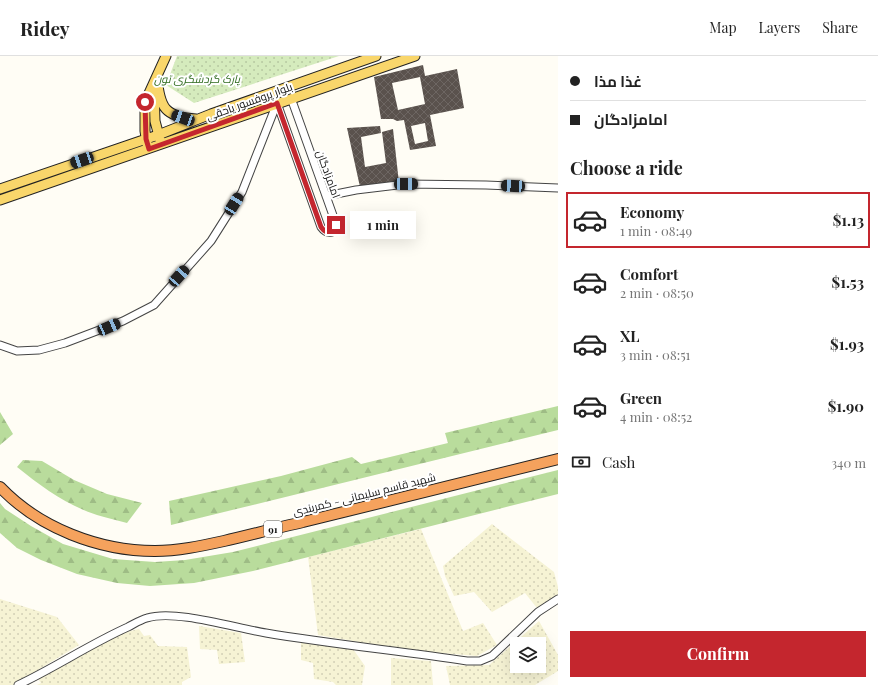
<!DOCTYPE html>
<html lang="en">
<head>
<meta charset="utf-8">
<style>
  body { margin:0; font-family:"Playfair Display",Cairo,serif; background:#f2f2f2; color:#222; height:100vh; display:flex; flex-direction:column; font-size:15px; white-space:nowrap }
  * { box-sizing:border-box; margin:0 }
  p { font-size:13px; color:#767676 }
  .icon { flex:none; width:22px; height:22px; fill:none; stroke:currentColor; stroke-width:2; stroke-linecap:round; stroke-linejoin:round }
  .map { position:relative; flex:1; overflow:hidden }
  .side { display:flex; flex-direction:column; background:#fff; width:320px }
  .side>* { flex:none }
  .guide { display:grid; align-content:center; height:88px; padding:0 12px; background:#fff }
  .tools { position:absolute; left:510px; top:581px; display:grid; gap:8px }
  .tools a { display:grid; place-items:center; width:36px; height:36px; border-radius:0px; background:#fff; box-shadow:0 4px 16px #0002; font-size:20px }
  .end { position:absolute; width:18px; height:18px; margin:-9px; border:5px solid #c4262e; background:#fff; box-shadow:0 0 0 2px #fff }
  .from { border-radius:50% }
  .bubble { position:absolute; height:28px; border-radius:0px; background:#fff; box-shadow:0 4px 16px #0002; font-size:13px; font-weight:700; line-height:28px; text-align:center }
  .car { position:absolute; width:12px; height:24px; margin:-12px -6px; border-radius:5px; box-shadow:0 0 3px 1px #0007; background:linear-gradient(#222 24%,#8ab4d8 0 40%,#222 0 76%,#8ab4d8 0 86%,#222 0) }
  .guide b { display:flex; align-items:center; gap:14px; height:38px; font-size:15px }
  .guide b+b { border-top:1px solid #e0e0e0 }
  .guide i { width:10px; height:10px; background:#222 }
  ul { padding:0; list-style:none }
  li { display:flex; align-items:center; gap:12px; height:56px; margin:0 8px 6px; padding:0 4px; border:2px solid transparent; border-radius:0px }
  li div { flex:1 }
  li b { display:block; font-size:15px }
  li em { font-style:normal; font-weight:700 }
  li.selected { border-color:#c4262e }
  li>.icon { width:36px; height:36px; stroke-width:1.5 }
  h2 { padding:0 12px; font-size:18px; line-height:48px }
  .pay { display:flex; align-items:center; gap:10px; height:44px; padding:0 12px; font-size:15px }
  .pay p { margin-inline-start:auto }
  .primary-button { display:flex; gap:8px; margin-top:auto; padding:8px 12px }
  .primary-button a { flex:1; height:46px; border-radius:0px; background:#c4262e; color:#fff; font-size:16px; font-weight:700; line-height:46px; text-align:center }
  header { display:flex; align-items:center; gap:24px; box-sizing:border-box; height:56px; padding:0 20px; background:#fff; border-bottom:1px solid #e0e0e0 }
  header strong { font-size:19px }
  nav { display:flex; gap:22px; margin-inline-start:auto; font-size:14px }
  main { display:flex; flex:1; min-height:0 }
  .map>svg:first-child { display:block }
  .farmland { fill:url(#farmland-dots); fill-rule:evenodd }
  .forest { fill:url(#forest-firs) }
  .park { fill:url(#park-dots) }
  .building { fill:url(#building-cross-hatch); fill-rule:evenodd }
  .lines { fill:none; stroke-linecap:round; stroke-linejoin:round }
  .minor-casing { stroke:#444; stroke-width:9 }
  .major-casing { stroke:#222; stroke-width:11 }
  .highway-casing { stroke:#222; stroke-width:12 }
  .minor { stroke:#fff; stroke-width:7 }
  .major { stroke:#f9d66b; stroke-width:9 }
  .highway { stroke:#f5a25d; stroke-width:10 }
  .route { stroke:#c4262e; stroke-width:5 }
  .labels { text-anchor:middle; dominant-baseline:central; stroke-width:4; stroke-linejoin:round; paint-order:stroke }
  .shield { fill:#fff; stroke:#585858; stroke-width:1 }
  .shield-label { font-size:10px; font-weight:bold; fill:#111 }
  .park-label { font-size:11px; font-style:italic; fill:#2f6b1f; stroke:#fff }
  .street-label { font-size:11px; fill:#111; stroke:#fff }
</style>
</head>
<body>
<header>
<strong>Ridey</strong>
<nav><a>Map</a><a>Layers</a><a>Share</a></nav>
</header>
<main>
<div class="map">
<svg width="558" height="629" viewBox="0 0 558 629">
  <defs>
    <pattern id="farmland-dots" width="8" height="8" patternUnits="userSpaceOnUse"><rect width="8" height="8" fill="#f6f3d4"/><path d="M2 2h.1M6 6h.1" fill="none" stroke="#d2cfb5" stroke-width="1.8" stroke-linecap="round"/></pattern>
    <pattern id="forest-firs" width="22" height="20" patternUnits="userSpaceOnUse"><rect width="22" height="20" fill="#b9dc9c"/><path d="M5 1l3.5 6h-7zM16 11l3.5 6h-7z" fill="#9ebc85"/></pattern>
    <pattern id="park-dots" width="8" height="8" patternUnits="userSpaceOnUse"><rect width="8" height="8" fill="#d5ebbd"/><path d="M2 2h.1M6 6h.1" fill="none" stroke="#b6c8a1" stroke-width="1.8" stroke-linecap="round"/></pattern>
    <pattern id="building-cross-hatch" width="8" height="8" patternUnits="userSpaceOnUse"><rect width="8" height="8" fill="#5a524d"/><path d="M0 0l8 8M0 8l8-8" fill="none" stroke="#6d6662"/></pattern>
  </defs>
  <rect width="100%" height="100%" fill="#fffdf5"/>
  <!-- farmland -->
  <path class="farmland" d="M492,468L554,516L558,531V538L537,552L525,537L492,556L474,536L454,540L445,520L443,510Z
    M421,473L463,575L483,567L497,589L477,600L406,594L318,579L308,501Z
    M0,543L57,561L79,589L13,629H0Z
    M539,565L558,599V615L535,629H450L446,610L489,609ZM517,588H539V610H517Z
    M199,570L241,577L245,606L219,608L217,594L200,593Z
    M139,573L144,580L150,579L158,590L187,591L191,621L182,626V629H37L41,627L38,623L113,579Z
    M301,585L353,593L365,610L362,629H336L333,626L314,623L313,607L301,604Z
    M391,602L431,605L433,629H391Z"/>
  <!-- forest -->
  <path class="forest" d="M558,350V374L171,469L169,445L281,420L352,401L361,408L448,387L445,377Z
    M0,356L13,378L0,389Z
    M23,404L42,405L74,424L107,438L142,447L127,467C117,464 106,462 97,459C66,449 42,431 17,411Z
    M558,414V438L253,515L194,527L150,530L117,527L77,518L41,504L17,492L0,477V447L5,453L31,470L63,488L113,503L155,506L185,504L233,496Z"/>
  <!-- park -->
  <path class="park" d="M177,0H339L194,47L166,29Z"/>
  <!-- building -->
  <path class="building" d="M423,9L425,20L457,13L464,52L430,59L436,90L410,94L404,64L397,65L393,63H381L374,21ZM420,21L425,48L398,54L392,27ZM425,67L428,85L415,88L411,70Z
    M380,70L381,77L361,81L365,111L386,107L382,76L393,73L399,127L360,131L347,72Z"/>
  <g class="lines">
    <defs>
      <path id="minor" d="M277,47L321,171C324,175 326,177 332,176L335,173V165L291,42
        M326,140L356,134L406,128L486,129L558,132
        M0,289L17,295L39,294L65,287L123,265L154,249L211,185L242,136L277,47
        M18,629C56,611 90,588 128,571C134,568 140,564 147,562C175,553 235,572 266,577C332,588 400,595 467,605H480L492,600L538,556L558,543"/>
      <path id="major" d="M157,22C160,52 165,61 196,63
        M154,33L155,65L160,84
        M147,88L145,75V46L166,0
        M0,133L158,79L211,58L376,0
        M0,144L415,0"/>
      <path id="highway" d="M0,431C39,472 99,495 155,495C178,495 201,490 224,485C250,479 276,472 303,466C388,445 473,424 558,403"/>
    </defs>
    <!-- minor casing -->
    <use href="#minor" class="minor-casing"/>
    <!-- major casing -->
    <use href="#major" class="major-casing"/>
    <!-- highway casing -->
    <use href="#highway" class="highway-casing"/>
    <!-- minor -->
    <use href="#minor" class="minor"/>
    <!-- major -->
    <use href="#major" class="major"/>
    <!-- highway -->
    <use href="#highway" class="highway"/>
  </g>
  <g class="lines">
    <!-- route -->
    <path class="route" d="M145,46L146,83L149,93L277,47L321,171C324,175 326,177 332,176L335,173L336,169"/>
  </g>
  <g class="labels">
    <!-- shield labels -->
    <rect class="shield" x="264" y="465" width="18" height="16" rx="3"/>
    <g class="shield-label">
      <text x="273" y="473">91</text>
    </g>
    <!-- park labels -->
    <g class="park-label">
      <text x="197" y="22">پارک گردشگری تون</text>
    </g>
    <!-- street labels -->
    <g class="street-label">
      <text transform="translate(249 45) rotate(-20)">بلوار پروفسور یاحقی</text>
      <text transform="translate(329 118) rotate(70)">امامزادگان</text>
      <text transform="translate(364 438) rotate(-14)">شهید قاسم سلیمانی - کمربندی</text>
    </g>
  </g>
</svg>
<div class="tools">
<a><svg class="icon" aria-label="layers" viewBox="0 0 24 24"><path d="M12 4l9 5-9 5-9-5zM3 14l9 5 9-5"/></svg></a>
</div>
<i class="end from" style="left:145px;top:46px"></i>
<i class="end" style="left:336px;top:169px"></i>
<div class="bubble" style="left:350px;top:155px;width:66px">1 min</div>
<i class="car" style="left:183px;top:62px;rotate:290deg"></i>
<i class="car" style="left:82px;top:104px;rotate:251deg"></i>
<i class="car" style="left:406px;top:128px;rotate:90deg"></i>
<i class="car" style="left:513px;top:130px;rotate:273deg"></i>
<i class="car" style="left:234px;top:148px;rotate:32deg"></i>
<i class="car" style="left:179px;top:220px;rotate:42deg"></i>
<i class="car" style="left:109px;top:271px;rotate:67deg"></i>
</div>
<section class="side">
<div class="guide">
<b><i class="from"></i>غذا مذا</b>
<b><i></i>امامزادگان</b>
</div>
<h2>Choose a ride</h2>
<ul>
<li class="selected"><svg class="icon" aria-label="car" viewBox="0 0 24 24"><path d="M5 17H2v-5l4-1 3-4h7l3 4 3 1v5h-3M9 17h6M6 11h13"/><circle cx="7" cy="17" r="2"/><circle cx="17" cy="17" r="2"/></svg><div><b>Economy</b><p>1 min · 08:49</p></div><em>$1.13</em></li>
<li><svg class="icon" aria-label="car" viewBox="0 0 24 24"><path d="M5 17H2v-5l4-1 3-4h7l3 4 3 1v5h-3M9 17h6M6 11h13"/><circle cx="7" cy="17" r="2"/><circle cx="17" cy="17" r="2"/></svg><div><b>Comfort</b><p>2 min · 08:50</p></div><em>$1.53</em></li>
<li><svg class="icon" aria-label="car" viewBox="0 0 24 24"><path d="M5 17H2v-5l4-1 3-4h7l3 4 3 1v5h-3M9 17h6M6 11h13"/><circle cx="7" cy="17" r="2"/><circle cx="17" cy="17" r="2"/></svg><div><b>XL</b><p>3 min · 08:51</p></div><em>$1.93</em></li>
<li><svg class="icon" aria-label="car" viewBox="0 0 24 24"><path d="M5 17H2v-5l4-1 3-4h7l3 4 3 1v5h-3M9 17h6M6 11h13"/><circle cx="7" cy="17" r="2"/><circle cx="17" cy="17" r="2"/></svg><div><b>Green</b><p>4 min · 08:52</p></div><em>$1.90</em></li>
</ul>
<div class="pay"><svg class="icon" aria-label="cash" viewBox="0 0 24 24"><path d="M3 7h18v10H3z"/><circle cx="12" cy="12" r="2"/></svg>Cash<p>340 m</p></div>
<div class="primary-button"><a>Confirm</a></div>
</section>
</main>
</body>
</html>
